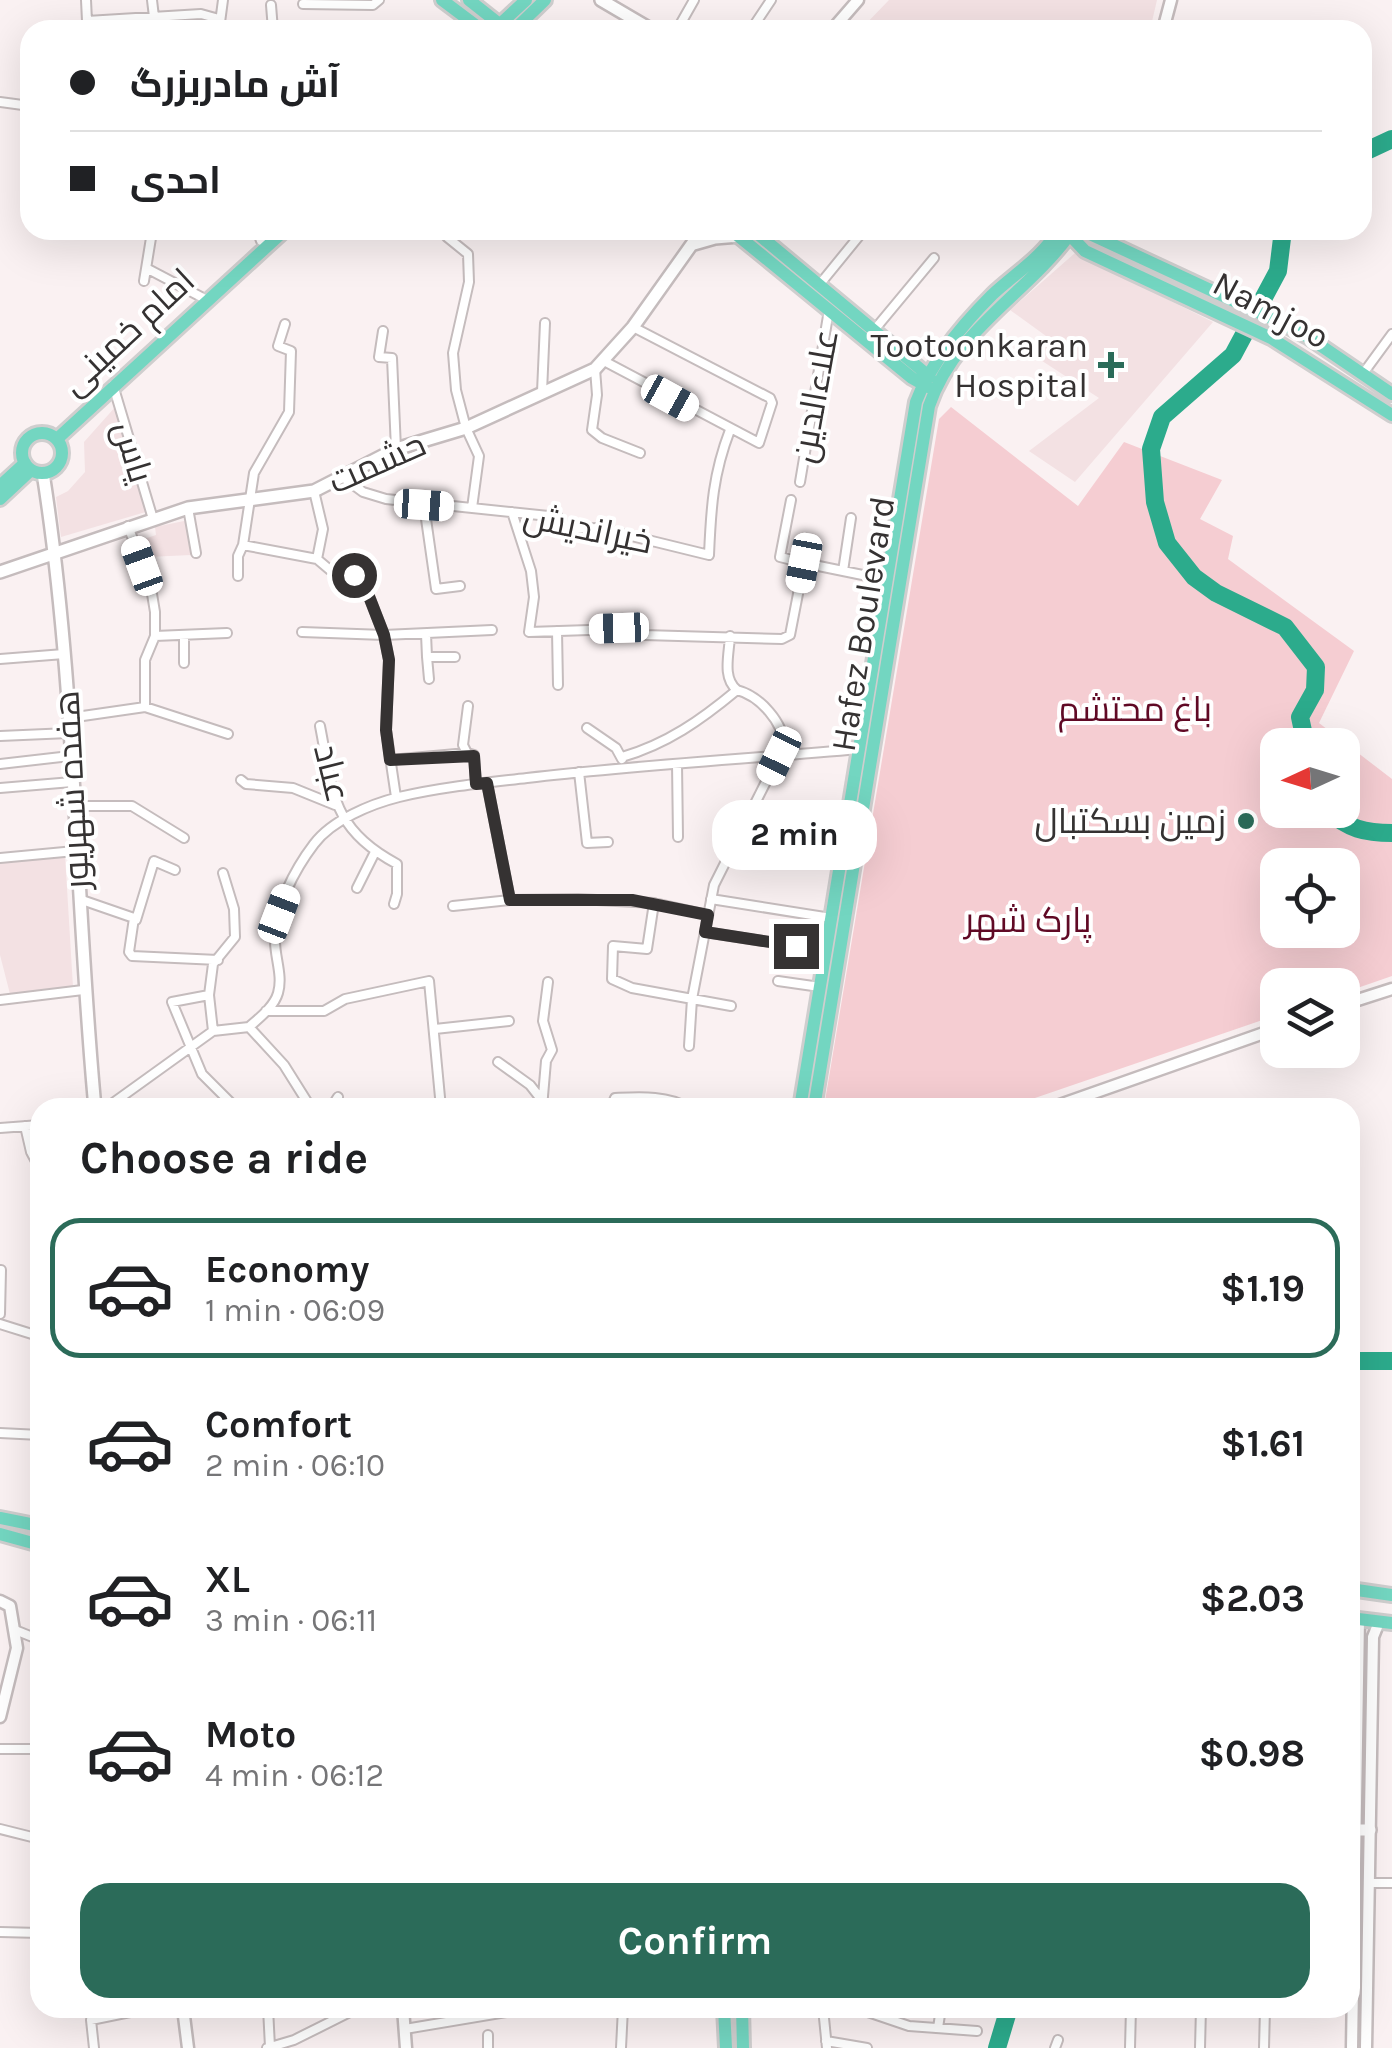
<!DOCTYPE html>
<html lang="en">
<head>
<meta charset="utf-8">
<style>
  body { margin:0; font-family:Karla,Cairo,sans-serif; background:#f2f2f2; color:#202124; height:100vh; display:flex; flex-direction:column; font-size:38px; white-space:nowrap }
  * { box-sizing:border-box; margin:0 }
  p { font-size:32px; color:#757577 }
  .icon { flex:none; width:55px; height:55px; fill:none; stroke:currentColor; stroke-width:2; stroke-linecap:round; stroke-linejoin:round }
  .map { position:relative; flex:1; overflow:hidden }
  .panel { position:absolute; left:30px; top:1098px; width:1330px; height:920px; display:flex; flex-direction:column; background:#fff; border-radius:30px; box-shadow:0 10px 40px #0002 }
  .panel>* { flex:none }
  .hud { position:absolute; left:20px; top:20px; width:1352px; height:220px; border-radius:30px; box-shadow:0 10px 40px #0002; display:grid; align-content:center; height:220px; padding:0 50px; background:#fff }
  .needle { width:65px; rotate:266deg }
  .tools { position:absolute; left:1260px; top:728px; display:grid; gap:20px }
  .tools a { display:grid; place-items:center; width:100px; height:100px; border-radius:20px; background:#fff; box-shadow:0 10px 40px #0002; font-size:50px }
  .end { position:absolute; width:45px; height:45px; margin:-22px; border:12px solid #353232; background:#fff; box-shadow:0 0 0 5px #fff }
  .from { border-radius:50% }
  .bubble { position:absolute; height:70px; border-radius:30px; background:#fff; box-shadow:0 10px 40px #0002; font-size:32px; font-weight:700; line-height:70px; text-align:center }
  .car { position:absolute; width:30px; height:60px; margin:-30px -15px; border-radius:12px; box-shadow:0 0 8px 2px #0007; background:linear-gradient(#fff 24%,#345 0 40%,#fff 0 76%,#345 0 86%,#fff 0) }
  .hud b { display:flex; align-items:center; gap:35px; height:95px; font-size:38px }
  .hud b+b { border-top:2px solid #e0e0e0 }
  .hud i { width:25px; height:25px; background:#202124 }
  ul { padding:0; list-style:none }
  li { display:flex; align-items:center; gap:30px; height:140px; margin:0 20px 15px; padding:0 30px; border:5px solid transparent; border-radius:30px }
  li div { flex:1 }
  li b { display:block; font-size:38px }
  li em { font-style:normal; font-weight:700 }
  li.selected { border-color:#2b6b59 }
  li>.icon { width:90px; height:90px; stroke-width:1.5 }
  h2 { padding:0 50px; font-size:45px; line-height:120px }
  .cta { display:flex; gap:20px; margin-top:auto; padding:20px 50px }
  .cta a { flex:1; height:115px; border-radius:30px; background:#2b6b59; color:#fff; font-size:40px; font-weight:700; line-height:115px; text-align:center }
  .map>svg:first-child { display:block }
  .built { fill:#f3e1e3 }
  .green { fill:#f5cdd2; fill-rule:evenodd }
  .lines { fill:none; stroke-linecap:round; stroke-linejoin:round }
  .river { stroke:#2cab8c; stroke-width:18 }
  .minor-casing { stroke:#c5bcbd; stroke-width:12 }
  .tertiary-casing { stroke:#c5bcbd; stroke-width:15 }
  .secondary-casing { stroke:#c5bcbd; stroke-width:16 }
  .primary-casing { stroke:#cfcece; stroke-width:18 }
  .minor { stroke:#fff; stroke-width:8 }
  .tertiary { stroke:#fff; stroke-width:10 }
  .secondary { stroke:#fff; stroke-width:11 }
  .primary { stroke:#73d6c1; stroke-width:12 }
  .route { stroke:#353232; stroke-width:12 }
  .poi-dot { fill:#2b6b59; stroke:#fff; stroke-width:4 }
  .labels { text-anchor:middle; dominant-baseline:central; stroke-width:8; stroke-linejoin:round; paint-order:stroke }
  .street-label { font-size:35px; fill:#353232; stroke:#fff }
  .poi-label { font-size:35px; fill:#353232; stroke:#fff; text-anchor:end }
  .park-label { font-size:35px; fill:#600925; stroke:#fff }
</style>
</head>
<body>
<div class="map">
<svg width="1392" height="2048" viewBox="0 0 1392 2048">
  <rect width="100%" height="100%" fill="#faf1f2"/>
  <!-- built -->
  <path class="built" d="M889,0H1157L1150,30H860Z
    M1075,253L1213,322L1075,482L1029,451L1099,398L1033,355L1046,336L1010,310Z
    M117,405L149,511L61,537L56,497L68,491L85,472L84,442Z
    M184,521L188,524L194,551L191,555L148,557L138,541L156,535L155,527Z
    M65,855L73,987L10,994L0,955V861Z"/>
  <!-- green -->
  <path class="green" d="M951,407L1078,506L1124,442L1222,480L1200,519L1233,536L1228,559L1354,651L1319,723L1392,779V976L1343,993L1342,985H1278L1277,1015L1009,1107H824L939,419ZM1342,745V810H1278V745ZM1278,865H1342V930H1278Z"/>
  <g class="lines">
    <!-- river -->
    <path class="river" d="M1362,153L1392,139
      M1283,230L1278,271L1233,355L1162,417L1151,449L1155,502L1167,543L1194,577L1216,593L1285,627L1316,667L1315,690L1300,717L1306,745
      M1328,810C1347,829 1366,833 1392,833
      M1350,1361H1392
      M997,2048L1009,2008"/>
    <defs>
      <path id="minor" d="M86,0L87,21L201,14L219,19
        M152,0L154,17
        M303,4L373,5L379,0
        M271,5L273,30
        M219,30L223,0
        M677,30L694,0
        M751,30L771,0
        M0,102L30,106
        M257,230L261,241
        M447,237L468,254L469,282L453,353L456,390L466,428L479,456L472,508
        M148,269L207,300
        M144,281L151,238
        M820,284L864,230
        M875,329L934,258
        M383,331L379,357L392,358L396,449
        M602,360L759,443L772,403L770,398L633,327
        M595,369L597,395L592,430L602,438L640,453
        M1362,375L1392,334
        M113,385L153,519
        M542,392L545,323
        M344,478L363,492L386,499L558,517L562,529L599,528L709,555C711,508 713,474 730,430
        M800,482L829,310
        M314,491L323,529L317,559
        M791,500L780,557L804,563
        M424,505L436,589L460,586
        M188,508L196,553
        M512,512L531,571L534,597L529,632L619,629L644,635L782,639L790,635L804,563L887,580
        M128,526L151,588L155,612V636L145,660V707
        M243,545L317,559
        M317,559L330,570L354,575L363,581L384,635L389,660L386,730L396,797
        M843,571L851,518
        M238,576V556L243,545L254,473L289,412L291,351L278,346L285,324
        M557,631L558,685
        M302,632L384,635L492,630
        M426,634L427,657H455
        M155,636L227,633
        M427,657L429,679
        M0,659L64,654
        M184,663V635
        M468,706L463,745L467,753L474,755L476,784
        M69,718L145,707L228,734
        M320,726C333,792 331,829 397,864V894L394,904
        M587,728L616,748L622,759
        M0,736L69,733
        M622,757C667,744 701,720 737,690C722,678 729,655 730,636
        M390,760L467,753
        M0,764L70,756
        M677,764L678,837
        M579,772L587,843L608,842
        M241,780L246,784L293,788L335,805
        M487,783L510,900L578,899L654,903L647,949L613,946L612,979L632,988L731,1006
        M0,788L72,782
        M73,806H132L184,838
        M0,858L75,851
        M357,888L375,852
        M79,899L134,918L129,952L132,956L218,960
        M711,899L831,918
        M654,903L708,915
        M453,906L510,900
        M136,920L154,861L175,870
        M705,932L826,951
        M778,981L820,987
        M209,995L172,1002L202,1074L230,1102
        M0,1000L83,990
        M266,1011H324L345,999L429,981L441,1108
        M249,1027C259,1018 274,1007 278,993C283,976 275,958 275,941C274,908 295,869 314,844C332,820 371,804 399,797C441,787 484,783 527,778C637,765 748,759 859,749
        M249,1027L284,1065L311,1108
        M435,1029L509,1021
        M213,1031L209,995L213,964L235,937L234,909L223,873
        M689,1046L692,999L714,885L784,746C784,723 760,696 737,690
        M498,1062L530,1085L541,1099
        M106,1108L213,1031L249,1027
        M331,1108L338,1097
        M542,1108L546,1061L552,1050L543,1021L548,982
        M611,1108L615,1098C639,1097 668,1095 688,1108
        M25,1126L31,1152L40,1169
        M0,1128L40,1125
        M0,1314L1,1270
        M0,1324L35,1335
        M0,1433L40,1435
        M15,1630L40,1640
        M0,1749H32L40,1755
        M0,1829L40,1839
        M1369,1883H1392
        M0,1932L40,1933
        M268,2008L270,2047
        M823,2008L827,2048
        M856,2008L909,2026L977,2031
        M938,2028L941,2008
        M405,2029L512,2011
        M826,2041L867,2048
        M94,2048L91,2020L135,2011
        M267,2048L294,2040L358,2008
        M488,2048V2035
        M621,2048L623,2008
        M1055,2048L1058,2040
        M1130,2048L1131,2008
        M1200,2048L1201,2008
        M1264,2048L1265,2008"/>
      <path id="tertiary" d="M832,30L858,0
        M1163,30L1171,0
        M1342,1005L1392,989
        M1051,1108L1278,1028
        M0,1601L10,1606L17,1648L0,1717
        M183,2008L188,2048
        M403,2008L406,2048
        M1352,2048L1359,1619
        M1366,2048L1373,1637L1379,1622"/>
      <path id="secondary" d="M601,0L652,30
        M694,244L715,238L739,236
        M43,473C76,682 75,896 95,1108
        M0,572L188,508L314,491L396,449L466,428L595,369L633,327L702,230
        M1357,1830H1370"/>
      <path id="primary" d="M442,0L482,30
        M469,0L507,30
        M496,28L526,0
        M514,30L545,0
        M731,230L912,378L928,387
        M753,230L930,377
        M1066,231L1085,251L1271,338L1392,415
        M1070,234H1090L1279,322L1308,337L1392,394
        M22 453a20 20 0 1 1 40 0a20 20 0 1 1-40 0Z
        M57,439L285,230
        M0,486L25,463
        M0,499L31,470
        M800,1108L916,402C930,364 963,324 992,295C1014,274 1043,257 1058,230
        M814,1108L929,406C955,330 1027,294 1070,234
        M0,1518L40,1526
        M0,1534L40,1545
        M1350,1589L1392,1595
        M1350,1618L1392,1623
        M724,2008L726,2048
        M742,2008L743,2048"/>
    </defs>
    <!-- minor casing -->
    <use href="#minor" class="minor-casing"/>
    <!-- tertiary casing -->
    <use href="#tertiary" class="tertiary-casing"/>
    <!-- secondary casing -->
    <use href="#secondary" class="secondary-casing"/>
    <!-- primary casing -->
    <use href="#primary" class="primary-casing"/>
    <!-- minor -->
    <use href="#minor" class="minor"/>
    <!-- tertiary -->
    <use href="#tertiary" class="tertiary"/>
    <!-- secondary -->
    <use href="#secondary" class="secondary"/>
    <!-- primary -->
    <use href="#primary" class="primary"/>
  </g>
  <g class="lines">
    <!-- route -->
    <path class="route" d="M354,575L363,581L384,635L389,660L386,730L390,760L474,756L476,784L487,783L510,900H632L708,915L705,932L796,946"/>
  </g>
  <!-- markers -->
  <g class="poi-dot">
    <path d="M1106 350h10v10h10v10h-10v10h-10v-10h-10v-10h10z"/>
    <circle cx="1246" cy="821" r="10"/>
  </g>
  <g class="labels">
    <!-- street labels -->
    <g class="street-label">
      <text transform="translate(1271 310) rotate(28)">Namjoo</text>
      <text transform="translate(128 332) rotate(-43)">امام خمینی</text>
      <text transform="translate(815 396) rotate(-80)">علاءالدین</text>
      <text transform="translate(133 452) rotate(73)">یاس</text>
      <text transform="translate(377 463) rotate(-24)">حشمت</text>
      <text transform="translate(588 529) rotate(12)">خیراندیش</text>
      <text transform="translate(863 624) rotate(-81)">Hafez Boulevard</text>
      <text transform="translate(332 773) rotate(76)">عباد</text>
      <text transform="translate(72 790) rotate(-93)">هفده شهریور</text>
    </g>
    <!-- poi labels -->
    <g class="poi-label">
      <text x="1088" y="345">Tootoonkaran<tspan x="1088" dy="40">Hospital</tspan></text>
      <text x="1226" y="821">زمین بسکتبال</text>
    </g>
    <!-- park labels -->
    <g class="park-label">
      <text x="1135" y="709">باغ محتشم</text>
      <text x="1028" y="920">پارک شهر</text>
    </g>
  </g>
</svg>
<div class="tools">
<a><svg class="needle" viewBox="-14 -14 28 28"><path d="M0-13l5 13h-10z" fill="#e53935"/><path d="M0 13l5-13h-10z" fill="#757577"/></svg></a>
<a><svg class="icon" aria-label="locate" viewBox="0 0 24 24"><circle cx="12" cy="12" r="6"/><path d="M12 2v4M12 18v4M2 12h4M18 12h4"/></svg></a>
<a><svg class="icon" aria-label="layers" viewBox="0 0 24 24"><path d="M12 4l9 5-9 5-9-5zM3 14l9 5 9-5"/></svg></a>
</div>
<i class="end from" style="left:354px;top:575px"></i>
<i class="end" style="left:796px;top:946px"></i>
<div class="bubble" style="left:712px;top:800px;width:165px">2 min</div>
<i class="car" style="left:670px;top:398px;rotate:119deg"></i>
<i class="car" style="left:424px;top:505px;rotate:94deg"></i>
<i class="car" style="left:804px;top:563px;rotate:191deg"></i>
<i class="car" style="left:142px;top:566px;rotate:340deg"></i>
<i class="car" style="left:619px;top:628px;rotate:268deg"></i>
<i class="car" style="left:779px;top:756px;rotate:206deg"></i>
<i class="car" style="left:279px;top:914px;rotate:21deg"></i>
<div class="hud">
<b><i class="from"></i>آش مادربزرگ</b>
<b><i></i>احدی</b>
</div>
<section class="panel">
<h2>Choose a ride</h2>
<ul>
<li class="selected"><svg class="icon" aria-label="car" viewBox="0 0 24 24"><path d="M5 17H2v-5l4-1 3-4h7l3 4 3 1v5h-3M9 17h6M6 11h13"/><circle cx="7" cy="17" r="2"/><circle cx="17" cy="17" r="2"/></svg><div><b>Economy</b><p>1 min · 06:09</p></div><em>$1.19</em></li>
<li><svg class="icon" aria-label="car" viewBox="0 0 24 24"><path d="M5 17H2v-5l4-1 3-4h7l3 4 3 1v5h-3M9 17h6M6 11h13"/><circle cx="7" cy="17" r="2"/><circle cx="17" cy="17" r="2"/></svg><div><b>Comfort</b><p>2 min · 06:10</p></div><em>$1.61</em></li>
<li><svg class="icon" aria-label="car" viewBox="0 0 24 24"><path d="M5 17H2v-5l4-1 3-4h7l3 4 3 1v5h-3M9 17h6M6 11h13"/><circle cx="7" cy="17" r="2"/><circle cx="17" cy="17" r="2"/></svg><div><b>XL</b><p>3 min · 06:11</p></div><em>$2.03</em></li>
<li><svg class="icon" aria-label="car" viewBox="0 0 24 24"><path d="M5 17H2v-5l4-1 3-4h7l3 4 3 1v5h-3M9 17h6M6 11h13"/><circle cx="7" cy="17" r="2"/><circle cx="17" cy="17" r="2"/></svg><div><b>Moto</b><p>4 min · 06:12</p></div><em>$0.98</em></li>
</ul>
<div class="cta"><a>Confirm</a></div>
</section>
</div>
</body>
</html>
